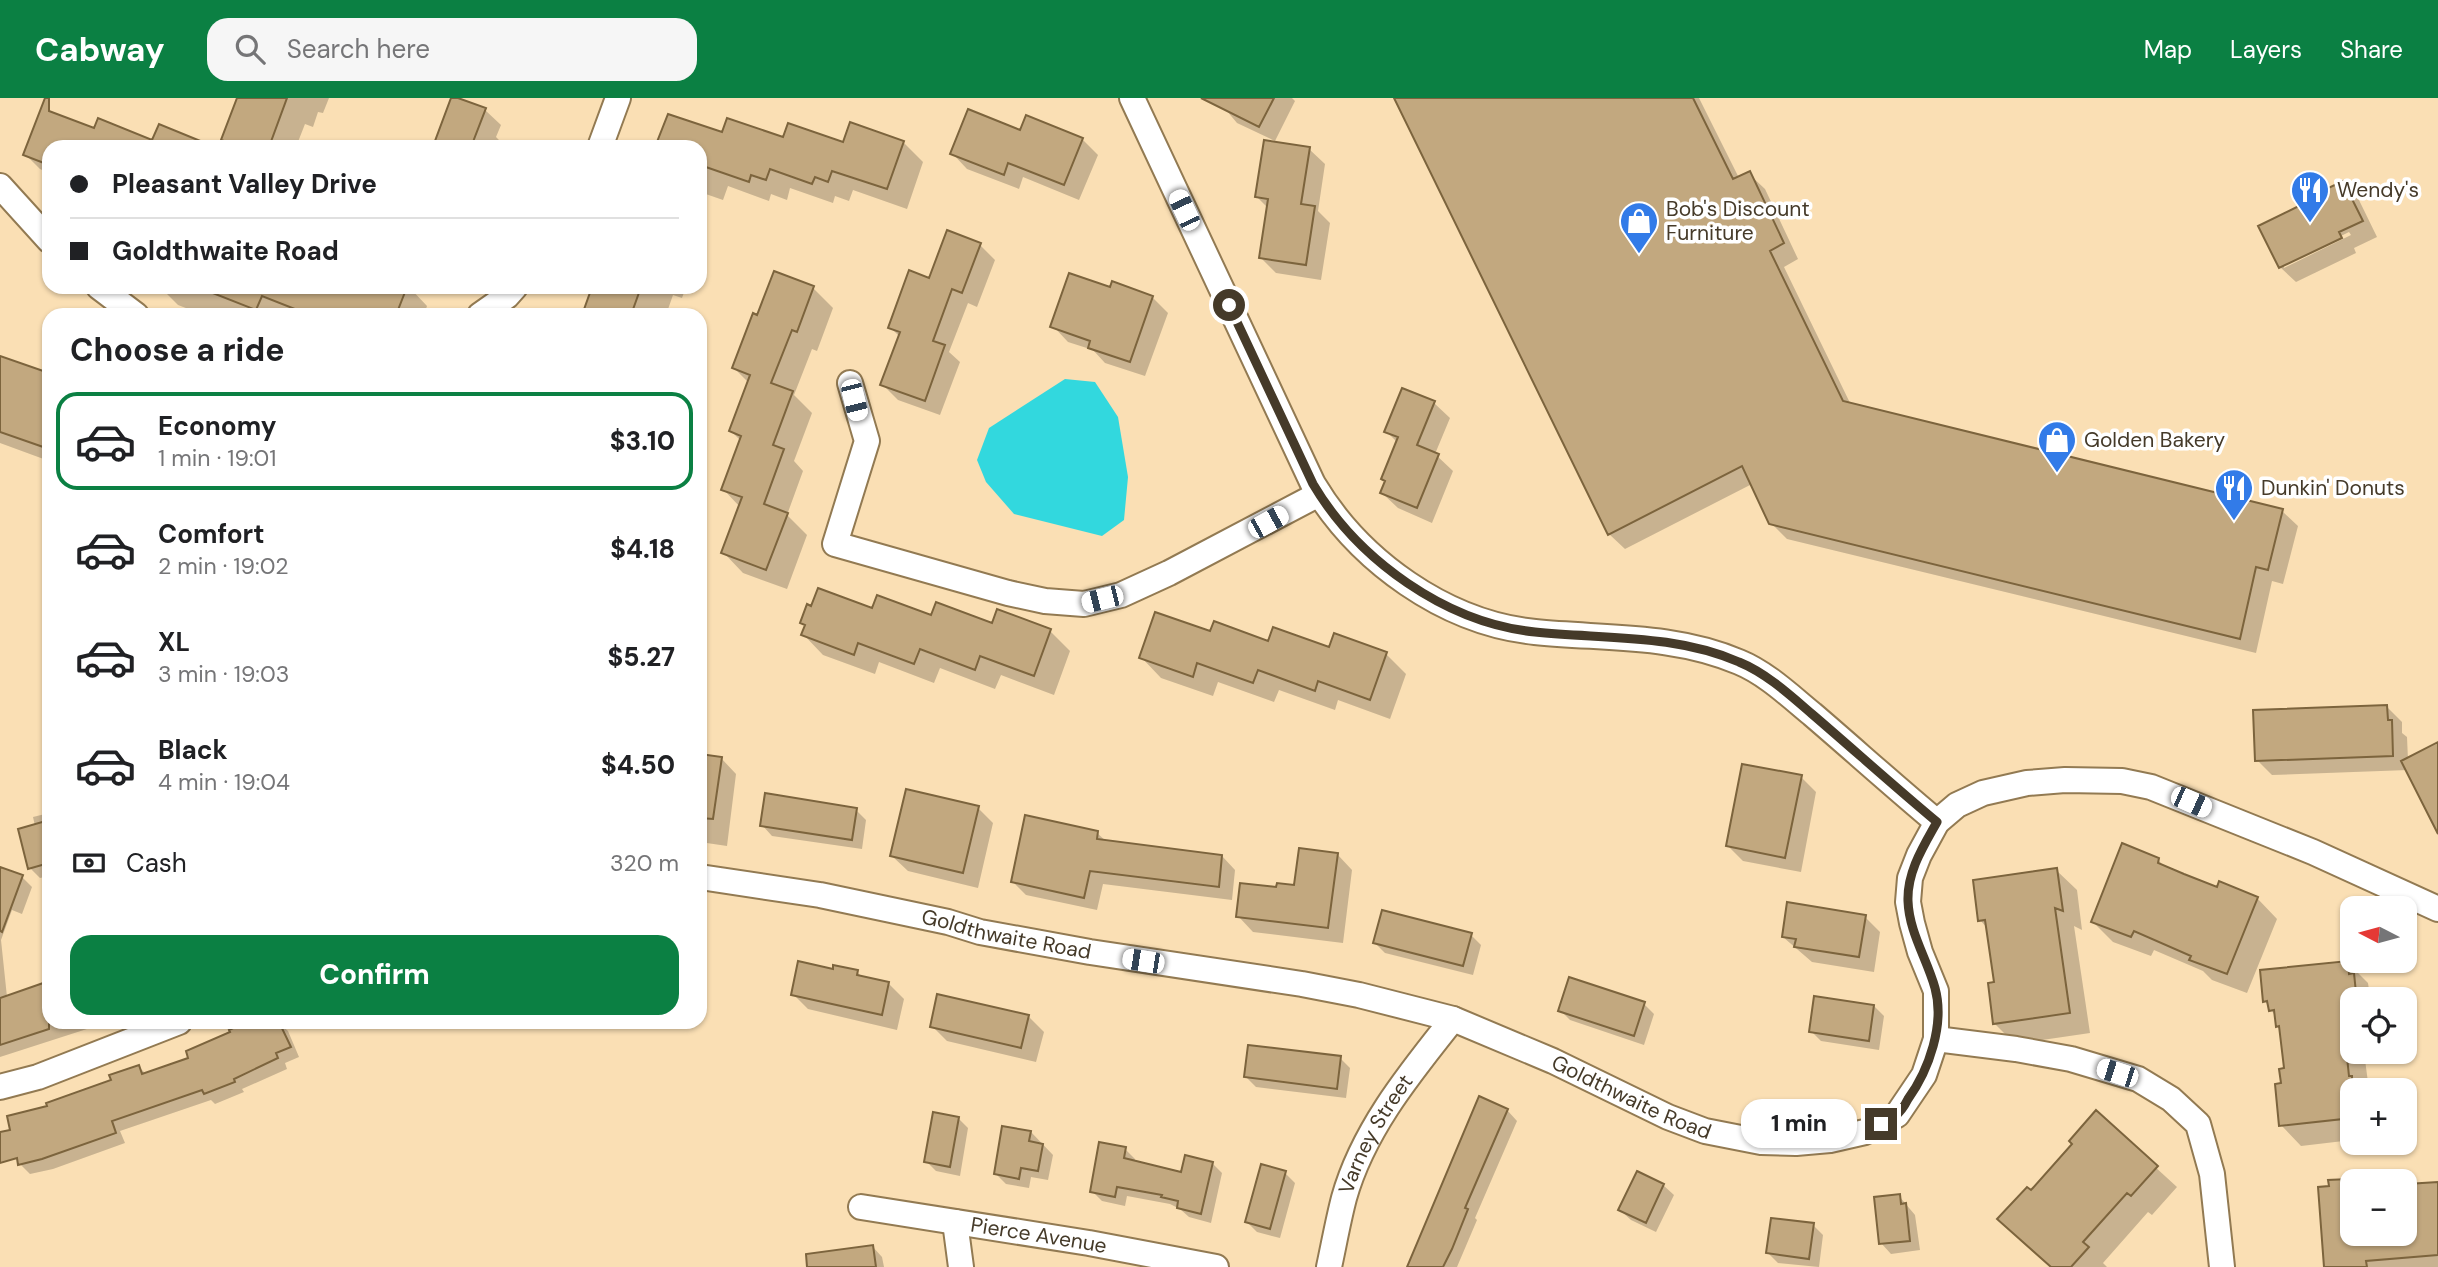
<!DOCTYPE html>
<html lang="en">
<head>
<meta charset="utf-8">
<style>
  body { margin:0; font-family:"DM Sans",sans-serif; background:#f6f6f6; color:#202124; height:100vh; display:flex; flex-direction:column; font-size:26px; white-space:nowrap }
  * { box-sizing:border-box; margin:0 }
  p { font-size:23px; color:#757577 }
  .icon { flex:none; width:38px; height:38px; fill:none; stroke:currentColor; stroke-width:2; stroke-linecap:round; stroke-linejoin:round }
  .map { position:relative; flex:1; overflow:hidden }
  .details { position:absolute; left:42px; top:210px; width:665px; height:721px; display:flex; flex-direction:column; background:#fff; border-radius:21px; box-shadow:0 2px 5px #0004 }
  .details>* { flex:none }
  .top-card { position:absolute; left:42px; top:42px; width:665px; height:154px; border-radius:21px; box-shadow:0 2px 5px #0004; display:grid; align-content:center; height:154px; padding:0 28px; background:#fff }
  .needle { width:46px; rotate:276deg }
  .controls { position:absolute; left:2340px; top:798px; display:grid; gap:14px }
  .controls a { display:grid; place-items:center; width:77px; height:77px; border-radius:14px; background:#fff; box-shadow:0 2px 5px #0004; font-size:35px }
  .end { position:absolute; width:32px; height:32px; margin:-16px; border:9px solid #453a29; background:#fff; box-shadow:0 0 0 4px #fff }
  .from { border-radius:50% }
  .bubble { position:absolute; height:49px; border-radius:21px; background:#fff; box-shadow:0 2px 5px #0004; font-size:23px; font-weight:800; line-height:49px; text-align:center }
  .car { position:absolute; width:21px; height:42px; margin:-21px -10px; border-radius:9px; box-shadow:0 0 5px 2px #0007; background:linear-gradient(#fff 24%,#345 0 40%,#fff 0 76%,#345 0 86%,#fff 0) }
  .top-card b { display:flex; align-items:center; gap:24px; height:66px; font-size:26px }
  .top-card b+b { border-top:2px solid #e0e0e0 }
  .top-card i { width:18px; height:18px; background:#202124 }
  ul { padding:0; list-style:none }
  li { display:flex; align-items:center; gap:21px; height:98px; margin:0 14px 10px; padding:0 14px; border:4px solid transparent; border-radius:21px }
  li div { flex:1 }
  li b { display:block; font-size:26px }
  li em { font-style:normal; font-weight:800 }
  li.active { border-color:#0b8043 }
  li>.icon { width:63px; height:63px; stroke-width:1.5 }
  h2 { padding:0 28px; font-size:32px; line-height:84px }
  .pay { display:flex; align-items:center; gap:18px; height:77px; padding:0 28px; font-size:26px }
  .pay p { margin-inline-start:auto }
  .cta { display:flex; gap:14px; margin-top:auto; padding:14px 28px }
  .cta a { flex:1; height:80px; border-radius:21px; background:#0b8043; color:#fff; font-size:28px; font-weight:800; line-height:80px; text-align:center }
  header { display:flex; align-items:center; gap:42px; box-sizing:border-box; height:98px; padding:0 35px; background:#0b8043; color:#fff }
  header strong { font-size:33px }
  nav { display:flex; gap:38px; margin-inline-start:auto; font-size:24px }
  .search { width:490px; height:63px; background:#f6f6f6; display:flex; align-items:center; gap:18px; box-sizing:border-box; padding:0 24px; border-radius:21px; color:#757577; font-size:26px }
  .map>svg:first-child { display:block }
  .water { fill:#32d8de }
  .shadow { fill:#0003; fill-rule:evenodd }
  .building { fill:#c2a87f; stroke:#7c643d; stroke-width:2 }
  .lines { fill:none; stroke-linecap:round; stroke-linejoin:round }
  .street-casing { stroke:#927a52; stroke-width:28 }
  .street { stroke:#fff; stroke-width:24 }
  .route { stroke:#453a29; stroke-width:9 }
  .labels { text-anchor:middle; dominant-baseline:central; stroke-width:7; stroke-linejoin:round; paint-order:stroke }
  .poi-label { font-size:21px; fill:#453a29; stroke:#fff; text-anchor:start }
  .street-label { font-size:21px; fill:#453a29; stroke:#fff }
</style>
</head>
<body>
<header>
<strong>Cabway</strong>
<div class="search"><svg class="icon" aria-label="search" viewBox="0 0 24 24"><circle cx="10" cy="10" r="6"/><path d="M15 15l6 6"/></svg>Search here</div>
<nav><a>Map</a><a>Layers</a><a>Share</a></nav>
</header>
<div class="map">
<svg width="2438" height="1169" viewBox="0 0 2438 1169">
  <rect width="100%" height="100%" fill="#fadfb4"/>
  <!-- water -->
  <path class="water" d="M1065,281L1095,284L1118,319L1128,379L1124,422L1102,438L1014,416L986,384L977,362L989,330Z"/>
  <!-- shadow -->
  <path class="shadow" d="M239,0H329L323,15L318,14L313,29L305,26L296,49H231L223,41Z
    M1216,0H1292L1295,3L1275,43L1237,25Z
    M1396,0H1699L1739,80L1749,76L1765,91L1798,161L1784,169L1851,307L2282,413L2298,428L2283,486L2272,483L2256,555L1787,441L1771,425L1752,386L1625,451L1609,436Z
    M485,12L501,27L496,39L502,45L501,49H441L437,43Z
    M95,33L153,45L212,49H49V75L40,71L25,56Z
    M1021,34L1082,41L1098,57L1079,102L1023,79L1019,91L967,71L952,55Z
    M723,36L844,46L903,44L923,64L907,111L853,92L849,103L835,98L833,105L790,90L787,102L771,96L769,103L728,88L723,102L700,94V49H657Z
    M1309,51L1325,66L1318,113L1330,125L1321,182L1276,175L1261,160L1268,110L1257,99Z
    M2342,85L2358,100L2377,139L2354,150L2356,155L2296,184L2280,169L2308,106ZM2349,134L2351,137L2284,170V166Z
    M980,147L995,162L977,209L968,205L949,254L960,264L940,317L898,302L882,286L900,239L890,229Z
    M160,189H409L427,208L424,217H241L235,215V217H204L178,207Z
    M594,189H686L682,200L673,197L666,217H577L578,214L584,216Z
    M813,190L833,210L817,253L812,251L794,297L812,315L794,363L803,373L787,417L807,437L787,491L743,475L723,454L740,409L723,391L741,343L731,333L749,285L734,270L758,219Z
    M1111,191L1152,199L1168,215L1145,278L1105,265L1093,252L1068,244L1053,228Z
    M0,259L49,277V363L0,345Z
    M1434,305L1450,320L1435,356L1453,373L1432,425L1398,410L1382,395L1398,345L1386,333Z
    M873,512L1050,533L1070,553L1054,597L1001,577L995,591L940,570L934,585L879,564L875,576L823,557L803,536L806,528L802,524Z
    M1269,545L1386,556L1406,576L1390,621L1338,602L1335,612L1279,592L1274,604L1218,584L1213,598L1161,580L1141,559Z
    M2386,608L2402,624V635L2407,639L2408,662L2438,646V732L2408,672L2272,677L2257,662Z
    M700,657L721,660L736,676L727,748L700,744Z
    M1801,679L1816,694L1801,774L1743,763L1728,748Z
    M978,710L993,725L978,790L908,773L892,758Z
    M856,712L866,722L862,751L772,738L762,727Z
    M49,715V778L40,780L30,770L35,728L33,719Z
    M1097,735L1107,744L1222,758L1235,772L1232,802L1103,786L1097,812L1026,797L1013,784Z
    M1337,756L1352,772L1343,845L1253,834L1238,818L1278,791L1296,789Z
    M2158,762L2168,772L2218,791L2257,800L2277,821L2247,895L2212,882L2203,873L2154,852L2151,858L2113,844L2093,824Z
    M0,771L22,779L32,789L22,816L12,812L1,842L7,899L49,885V924H88L90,930L0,959Z
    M2056,772L2077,792L2082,832L2074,828L2090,935L2015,946L1994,925L1996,886L1988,831L1980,822Z
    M1865,819L1880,834L1874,874L1812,864L1783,839Z
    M1471,837L1481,847L1473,877L1385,855L1375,845Z
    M2348,865L2368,885L2369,892L2374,897V901H2352V954H2364L2369,992H2352V1042L2301,1048L2281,1027L2286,972L2281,932L2277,928L2276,919L2265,903Z
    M834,873L857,874L863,880L888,885L904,901L897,932L808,911L793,896Z
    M1644,906L1654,916L1644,947L1570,922L1560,912Z
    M1874,908L1884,918L1879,952L1821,943L1811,933Z
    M1028,918L1044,934L1036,964L947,943L932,928Z
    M250,924H278L288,933L299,959L285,965L287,971L242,991L244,994L215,1006L211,1002L120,1033L125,1045L53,1071L30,1076L20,1066L50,1009L113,983L139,969L146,976L191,961Z
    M1340,960L1350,970L1346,1000L1256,989L1246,979Z
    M1507,1012L1517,1023L1475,1120L1477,1122L1457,1169H1410Z
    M2096,1015L2177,1089L2152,1117L2148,1114L2103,1165L2107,1169H2051L2019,1141L2074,1046Z
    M958,1020L968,1030L960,1078L936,1073L926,1063Z
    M1031,1034L1053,1057L1048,1082L1031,1079L1029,1090L1006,1086L996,1076Z
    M1125,1051L1135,1061L1134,1065L1182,1076L1212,1065L1222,1075L1211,1125L1189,1119L1180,1111L1170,1106L1127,1098L1125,1108L1102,1103L1092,1093Z
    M1285,1075L1295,1085L1280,1140L1257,1134L1247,1124Z
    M1637,1075L1663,1087L1674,1097L1656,1134L1631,1122L1620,1112Z
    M2348,1082L2352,1086V1136H2404V1089L2438,1086V1169H2326L2330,1089Z
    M1899,1098L1915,1117L1920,1152L1891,1156L1881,1145Z
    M1813,1127L1823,1137L1819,1169L1778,1165L1768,1155Z
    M872,1148L882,1159L884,1169H842Z"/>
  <!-- building -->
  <path class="building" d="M45,0H49V13L94,30L98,20L152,42L159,26L215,49H49V67L23,57Z
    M237,0H287L269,49H241L221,42Z
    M451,0H458L486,10L471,49H450L435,43Z
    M1201,0H1274L1259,29Z
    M1394,0H1693L1733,81L1750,73L1784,145L1770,153L1843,303L2283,411L2268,472L2256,469L2240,541L1769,426L1742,368L1608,437Z
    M968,11L1020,32L1026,17L1083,40L1064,87L1008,65L1004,77L950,56Z
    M668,16L722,34L727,20L783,39L788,25L843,44L850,24L904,43L887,91L832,73L828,84L815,79L812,86L770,71L766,82L751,77L749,84L700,67V49H655Z
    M1264,42L1310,49L1301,106L1315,108L1306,167L1259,160L1268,101L1255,99Z
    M2343,83L2363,123L2339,134L2342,140L2279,170L2258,128L2305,105L2303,102Z
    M947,132L981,145L962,195L952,191L933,243L945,247L925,303L880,287L900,234L888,230L909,172L929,180Z
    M774,173L814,188L797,234L792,232L771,285L793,293L773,347L784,351L764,406L788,415L766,472L721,455L742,399L721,392L741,338L729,333L750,277L732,270L753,215L757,217Z
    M1069,175L1110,189L1112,183L1153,198L1130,264L1088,250L1090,243L1050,229Z
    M407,189L396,217H310L262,198L256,212L200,190Z
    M592,189H641L631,217H582Z
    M0,258L49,275V351L0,334Z
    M1402,290L1435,303L1417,347L1439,356L1417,410L1380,395L1385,383L1381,381L1398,339L1384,334Z
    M818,490L872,510L877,497L931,517L936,504L992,525L997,511L1051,531L1034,578L980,558L975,572L920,551L914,566L858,545L854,557L801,537L805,527L800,525L807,506L811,508Z
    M1155,514L1210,533L1214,523L1268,543L1273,529L1329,549L1334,535L1387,554L1370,602L1318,583L1315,593L1258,572L1253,585L1197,565L1193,579L1139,560Z
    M2387,607L2388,622H2392L2393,658L2255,663L2253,612Z
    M2438,644V736L2401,663Z
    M700,656L722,659L713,721L700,720Z
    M1742,666L1802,677L1785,760L1726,748Z
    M906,691L979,708L963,775L890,758Z
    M765,695L857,710L852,742L760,728Z
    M1025,717L1098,733L1097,741L1222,757L1219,789L1090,773L1084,800L1011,784Z
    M49,722V765L28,771L18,731Z
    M2122,745L2159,760L2158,765L2184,776L2217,789L2219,783L2258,799L2227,876L2189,862L2191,858L2134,833L2131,839L2091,824Z
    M1299,750L1338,755L1328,830L1236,819L1240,785L1276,789L1277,785L1294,787Z
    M0,769L23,777L2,834L0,833Z
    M2057,770L2063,813L2055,810L2070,915L1993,926L1988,885L1994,884L1985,822L1978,823L1973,782Z
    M1787,804L1866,817L1859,859L1794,849L1796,841L1782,839Z
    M1382,812L1472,835L1463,868L1373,845Z
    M798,863L833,871V867L858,872L857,877L889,884L882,917L791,897Z
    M2348,863L2349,876L2354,875L2356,895L2351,896L2352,906H2347L2348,921H2343L2349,978H2352V1020L2279,1028L2275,986L2281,985L2279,971L2284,970L2279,928L2276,929L2274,912L2269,913L2267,903L2263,904L2260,872Z
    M1569,879L1645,904L1634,938L1558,913Z
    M49,883V931L0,947V900Z
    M937,896L1029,917L1021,950L930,929Z
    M1814,898L1874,907L1869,943L1809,934Z
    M246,924H279L291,949L276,955L278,960L234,981L235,984L204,996L202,992L112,1023L116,1035L42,1061L18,1067L17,1060L0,1065V1034L10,1032L7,1018L47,1008L46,1005L111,982L109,977L139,967L142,976L188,960L186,953L230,934L229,932Z
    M1248,947L1341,958L1337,991L1244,979Z
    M1479,998L1508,1011L1465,1110L1468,1111L1452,1151L1443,1169H1407Z
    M2096,1012L2158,1068L2131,1098L2127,1095L2083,1144L2089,1149L2071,1169H2051L1997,1121L2027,1089L2031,1092L2072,1046L2069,1043Z
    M933,1014L959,1019L950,1069L924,1064Z
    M1002,1028L1031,1033L1029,1043L1043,1046L1038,1073L1021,1070L1019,1081L994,1076Z
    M1099,1044L1126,1049L1124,1060L1181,1074L1185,1057L1213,1064L1201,1116L1177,1110L1178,1103L1161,1099L1162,1097L1117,1089L1115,1099L1090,1094Z
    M1261,1066L1286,1073L1270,1131L1245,1124Z
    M1637,1073L1664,1086L1646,1125L1618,1112Z
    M2349,1081V1087L2352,1086V1136H2404V1091L2407,1090V1086L2438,1084V1157L2366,1163L2367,1169H2324L2318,1089L2329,1088L2328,1082Z
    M1900,1096L1901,1106L1906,1105L1910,1143L1879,1146L1874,1099Z
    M1771,1120L1814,1125L1809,1161L1766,1155Z
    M873,1147L876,1169H807L806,1156Z"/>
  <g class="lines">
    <defs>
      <g id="street">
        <path d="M1132,0L1313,386C1359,463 1445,525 1535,534C1604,541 1674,536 1739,564C1766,575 1790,598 1812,616C1854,652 1895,689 1937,724"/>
        <path d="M600,49L618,0"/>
        <path d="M0,88L49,142"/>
        <path d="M99,189L136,217"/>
        <path d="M480,217L507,198L515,189"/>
        <path d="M850,285L867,343L835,446L1008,495L1045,503L1084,506L1121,497L1169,475L1319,396"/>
        <path id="s1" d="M700,779L820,797L948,824L980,834L1090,854L1302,886L1359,897L1453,921L1553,963L1668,1019L1705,1033L1761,1044L1796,1045L1830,1042L1865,1034L1897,1017L1924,977L1936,941V893L1920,854L1912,825L1908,804L1910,780L1919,757L1937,724L1957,707L1983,695L2027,685L2065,682L2122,683L2151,689L2313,754L2438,811"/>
        <path d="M1936,941L2016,951L2071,961L2138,981L2171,1001L2198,1026L2212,1076L2222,1169"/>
        <path d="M0,989L38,979L179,924"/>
        <path id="s2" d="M861,1109L1089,1145L1216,1169"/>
        <path d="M955,1124L961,1169"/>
        <path id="s3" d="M1329,1169C1334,1146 1338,1123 1344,1100C1363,1032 1410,975 1453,921"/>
      </g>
    </defs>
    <!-- street casing -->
    <use href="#street" class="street-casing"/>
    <!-- street -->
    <use href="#street" class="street"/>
  </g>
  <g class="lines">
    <!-- route -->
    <path class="route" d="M1229,207L1313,386C1358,462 1446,525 1535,534C1604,541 1675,536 1739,564C1766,575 1790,597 1812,616C1854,652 1895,689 1937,724C1923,749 1907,774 1908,803C1909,834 1927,861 1935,890C1945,926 1929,972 1908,1001C1905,1007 1901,1014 1895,1018C1891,1021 1886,1023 1881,1026"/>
  </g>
  <!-- icons -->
  <defs>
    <symbol id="restaurant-pin" viewBox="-11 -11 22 30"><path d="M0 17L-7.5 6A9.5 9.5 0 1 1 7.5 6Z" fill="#327be8" stroke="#fff"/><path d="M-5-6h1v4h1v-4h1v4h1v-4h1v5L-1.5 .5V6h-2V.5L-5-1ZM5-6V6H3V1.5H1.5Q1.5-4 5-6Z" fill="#fff"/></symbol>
    <symbol id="shop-pin" viewBox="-11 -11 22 30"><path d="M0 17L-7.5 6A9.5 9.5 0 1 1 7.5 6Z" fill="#327be8" stroke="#fff"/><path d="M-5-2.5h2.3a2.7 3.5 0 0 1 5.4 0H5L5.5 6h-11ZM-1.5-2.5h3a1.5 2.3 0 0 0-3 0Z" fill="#fff"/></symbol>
  </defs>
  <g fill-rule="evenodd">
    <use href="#restaurant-pin" x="2288" y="70" width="44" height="60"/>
    <use href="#shop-pin" x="1617" y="101" width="44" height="60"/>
    <use href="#shop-pin" x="2035" y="320" width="44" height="60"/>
    <use href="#restaurant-pin" x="2212" y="368" width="44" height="60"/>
  </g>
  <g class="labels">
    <!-- poi labels -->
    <g class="poi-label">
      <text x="2337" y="92">Wendy's</text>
      <text x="1666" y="111">Bob's Discount<tspan x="1666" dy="24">Furniture</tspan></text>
      <text x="2084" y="342">Golden Bakery</text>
      <text x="2261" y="390">Dunkin' Donuts</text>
    </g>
    <!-- street labels -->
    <g class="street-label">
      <text stroke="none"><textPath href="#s1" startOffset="312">Goldthwaite Road</textPath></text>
      <text stroke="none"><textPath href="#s1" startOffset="962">Goldthwaite Road</textPath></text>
      <text stroke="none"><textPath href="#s3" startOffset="142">Varney Street</textPath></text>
      <text stroke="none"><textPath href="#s2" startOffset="180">Pierce Avenue</textPath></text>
    </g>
  </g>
</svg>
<div class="controls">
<a><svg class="needle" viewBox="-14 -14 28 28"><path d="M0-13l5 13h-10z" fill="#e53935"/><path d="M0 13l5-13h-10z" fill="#757577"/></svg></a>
<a><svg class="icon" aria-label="locate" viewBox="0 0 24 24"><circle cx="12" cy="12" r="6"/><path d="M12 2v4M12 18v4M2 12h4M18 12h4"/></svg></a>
<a>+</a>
<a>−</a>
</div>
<i class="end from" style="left:1229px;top:207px"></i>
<i class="end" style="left:1881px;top:1026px"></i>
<div class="bubble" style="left:1741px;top:1001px;width:116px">1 min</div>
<i class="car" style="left:1184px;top:112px;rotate:335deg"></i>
<i class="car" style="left:854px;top:302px;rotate:166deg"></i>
<i class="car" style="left:1268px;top:424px;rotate:61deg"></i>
<i class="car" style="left:1102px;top:501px;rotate:256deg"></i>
<i class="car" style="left:2191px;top:704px;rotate:114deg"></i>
<i class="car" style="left:1143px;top:863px;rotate:279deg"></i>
<i class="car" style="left:2117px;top:975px;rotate:288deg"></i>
<div class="top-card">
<b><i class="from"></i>Pleasant Valley Drive</b>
<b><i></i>Goldthwaite Road</b>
</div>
<section class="details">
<h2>Choose a ride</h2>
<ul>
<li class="active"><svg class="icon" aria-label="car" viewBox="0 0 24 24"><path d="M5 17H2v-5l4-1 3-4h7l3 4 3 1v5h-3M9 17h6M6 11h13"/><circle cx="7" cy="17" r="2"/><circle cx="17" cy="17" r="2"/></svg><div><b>Economy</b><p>1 min · 19:01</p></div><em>$3.10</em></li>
<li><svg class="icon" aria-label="car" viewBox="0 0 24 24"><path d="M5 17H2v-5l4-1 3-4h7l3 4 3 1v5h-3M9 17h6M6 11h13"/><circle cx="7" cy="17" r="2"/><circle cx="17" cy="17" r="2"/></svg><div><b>Comfort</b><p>2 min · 19:02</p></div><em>$4.18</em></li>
<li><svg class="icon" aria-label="car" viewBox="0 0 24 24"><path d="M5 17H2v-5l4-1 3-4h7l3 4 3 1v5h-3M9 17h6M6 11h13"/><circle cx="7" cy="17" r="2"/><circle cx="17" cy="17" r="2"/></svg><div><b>XL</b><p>3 min · 19:03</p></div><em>$5.27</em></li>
<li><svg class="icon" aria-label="car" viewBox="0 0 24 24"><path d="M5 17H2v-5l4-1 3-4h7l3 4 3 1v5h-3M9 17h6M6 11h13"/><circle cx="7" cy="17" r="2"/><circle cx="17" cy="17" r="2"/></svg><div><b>Black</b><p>4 min · 19:04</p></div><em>$4.50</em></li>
</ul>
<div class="pay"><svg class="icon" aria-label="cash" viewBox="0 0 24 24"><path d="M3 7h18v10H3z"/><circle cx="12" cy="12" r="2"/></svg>Cash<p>320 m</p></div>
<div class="cta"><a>Confirm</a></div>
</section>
</div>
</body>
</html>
